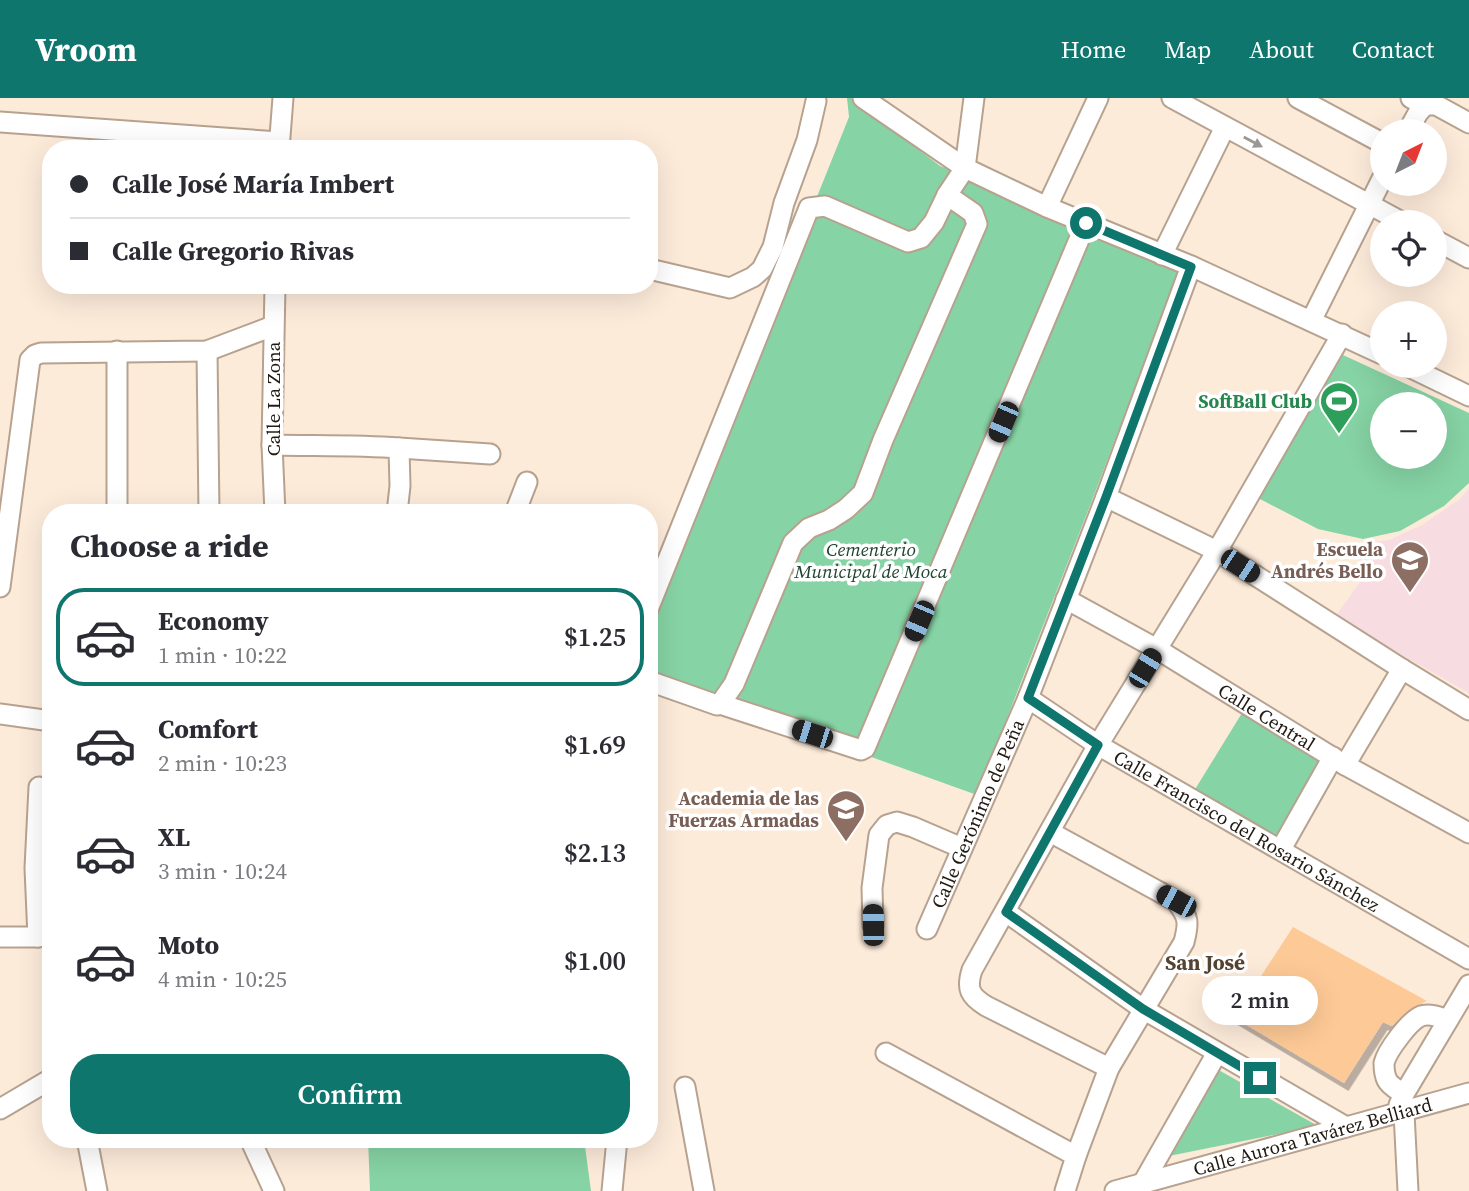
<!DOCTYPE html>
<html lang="en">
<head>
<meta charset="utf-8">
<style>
  body { margin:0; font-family:"Source Serif 4",serif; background:#f2f2f3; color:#2b2b33; height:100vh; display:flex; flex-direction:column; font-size:26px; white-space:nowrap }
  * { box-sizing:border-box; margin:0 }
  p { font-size:23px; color:#7c7c81 }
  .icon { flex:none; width:38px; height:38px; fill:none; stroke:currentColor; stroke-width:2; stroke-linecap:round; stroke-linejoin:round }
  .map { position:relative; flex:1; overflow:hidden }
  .drawer { position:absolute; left:42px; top:406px; width:616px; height:644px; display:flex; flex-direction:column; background:#fff; border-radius:28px; box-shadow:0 7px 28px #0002 }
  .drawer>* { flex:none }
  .hud { position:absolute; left:42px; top:42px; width:616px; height:154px; border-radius:28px; box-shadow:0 7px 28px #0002; display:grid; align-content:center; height:154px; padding:0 28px; background:#fff }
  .needle { width:46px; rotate:42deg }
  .controls { position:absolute; left:1370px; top:21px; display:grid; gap:14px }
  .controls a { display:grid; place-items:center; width:77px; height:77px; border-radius:50%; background:#fff; box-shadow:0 7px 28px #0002; font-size:35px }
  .end { position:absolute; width:32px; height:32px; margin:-16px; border:9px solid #0f766e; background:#fff; box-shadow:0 0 0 4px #fff }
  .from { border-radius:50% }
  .bubble { position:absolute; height:49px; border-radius:24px; background:#fff; box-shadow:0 7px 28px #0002; font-size:23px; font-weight:600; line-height:49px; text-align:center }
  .car { position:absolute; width:21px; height:42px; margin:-21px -10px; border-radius:9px; box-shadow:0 0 5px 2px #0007; background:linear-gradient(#222 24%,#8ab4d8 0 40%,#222 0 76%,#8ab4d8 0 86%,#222 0) }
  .hud b { display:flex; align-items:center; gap:24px; height:66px; font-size:26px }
  .hud b+b { border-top:2px solid #e1e1e2 }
  .hud i { width:18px; height:18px; background:#2b2b33 }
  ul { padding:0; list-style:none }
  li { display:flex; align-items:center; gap:21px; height:98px; margin:0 14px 10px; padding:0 14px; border:4px solid transparent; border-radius:28px }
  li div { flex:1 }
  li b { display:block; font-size:26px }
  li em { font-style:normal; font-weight:600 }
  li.active { border-color:#0f766e }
  li>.icon { width:63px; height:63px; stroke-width:1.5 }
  h2 { padding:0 28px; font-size:32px; line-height:84px }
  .primary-button { display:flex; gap:14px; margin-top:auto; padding:14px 28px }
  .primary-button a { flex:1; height:80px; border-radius:28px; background:#0f766e; color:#fff; font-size:28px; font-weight:600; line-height:80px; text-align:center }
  header { display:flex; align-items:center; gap:42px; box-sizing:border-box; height:98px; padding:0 35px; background:#0f766e; color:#fff }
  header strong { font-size:33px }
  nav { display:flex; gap:38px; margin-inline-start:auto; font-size:24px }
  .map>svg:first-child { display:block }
  .education { fill:#f7dce2 }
  .green { fill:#86d3a5; fill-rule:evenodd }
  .building { fill:#fdc996; filter:url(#shadow) }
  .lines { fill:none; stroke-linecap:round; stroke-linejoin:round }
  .minor-casing { stroke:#b7a28f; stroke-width:23 }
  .minor { stroke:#fff; stroke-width:19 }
  .oneway { fill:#9b9894 }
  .route { stroke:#0f766e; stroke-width:9 }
  .labels { text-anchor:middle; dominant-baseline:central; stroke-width:7; stroke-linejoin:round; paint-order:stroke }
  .street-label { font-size:19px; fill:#211a12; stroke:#fff }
  .leisure-label { font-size:19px; font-weight:bold; fill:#27864d; stroke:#fff; text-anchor:end }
  .park-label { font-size:19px; font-style:italic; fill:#1e432e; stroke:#fff }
  .education-label { font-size:19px; font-weight:bold; fill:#785e54; stroke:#fff; text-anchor:end }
  .neighbourhood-label { font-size:21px; font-weight:bold; fill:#554332; stroke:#fff }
</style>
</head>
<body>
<header>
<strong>Vroom</strong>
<nav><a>Home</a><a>Map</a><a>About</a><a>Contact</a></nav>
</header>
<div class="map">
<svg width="1469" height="1093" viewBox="0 0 1469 1093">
  <defs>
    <filter id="shadow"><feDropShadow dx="4.5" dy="8" stdDeviation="0" flood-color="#0004"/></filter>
  </defs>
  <rect width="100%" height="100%" fill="#fdebda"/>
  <!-- education -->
  <path class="education" d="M1469,390V595L1335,519L1368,473L1349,447L1389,442L1422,427L1459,402Z"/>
  <!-- green -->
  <path class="green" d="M847,0H851L940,68L1182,165L1091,405L977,697L649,579V517L849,19Z
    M1343,257L1469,315V385L1444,408L1400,433L1363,441L1318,431L1258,400ZM1382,306H1435V359H1382Z
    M1242,615L1324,664L1280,745L1194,693Z
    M1215,970L1318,1028L1164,1059Z
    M368,1041H584L591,1093H370Z"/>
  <!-- building -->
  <path class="building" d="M1293,829L1427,903L1410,911L1392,928L1383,924L1344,985L1203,901L1221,880L1252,892Z"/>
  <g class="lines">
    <defs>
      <g id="minor">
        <path d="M863,0L965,70L1047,109L1191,168L1382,256"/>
        <path d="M1172,0L1402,124"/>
        <path d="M1298,0L1382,45"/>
        <path d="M1411,0L1425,7H1436L1469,25"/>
        <path d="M0,24L279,44"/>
        <path d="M1408,33L1418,15L1425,7"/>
        <path d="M279,51L283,0"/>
        <path d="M1047,109L1098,0"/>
        <path d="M1435,142L1469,160"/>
        <path d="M1162,157L1225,29"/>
        <path d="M649,171L730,190L753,179L762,171L773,149L784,105L807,42L816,3"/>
        <path d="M275,187L272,347L275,415"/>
        <path d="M1311,223L1382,81"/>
        <path d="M207,253L209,415"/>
        <path d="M1407,268L1469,298"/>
        <path d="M272,347C315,348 357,347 399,350L400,388L397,415"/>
        <path d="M399,350L490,356"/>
        <path d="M1106,399L1217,453L1402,571L1469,612"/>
        <path d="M117,415V253"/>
        <path d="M515,415L527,384"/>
        <path d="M0,489L30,262L35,257L41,255L207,253L273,228"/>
        <path id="s1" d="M1066,501L1157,551L1345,667L1469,735"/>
        <path d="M649,509L809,110L825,108L908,144L921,140L934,124L947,97L965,70L974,0"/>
        <path d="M649,583L717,607L720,606L734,586L793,445L809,430L829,422L846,411L863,395L883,342L977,126L973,115L947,97"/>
        <path id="s2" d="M1028,600L1098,647L1469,861"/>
        <path d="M720,606L861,652L865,650L1086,125"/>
        <path d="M0,616L51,623"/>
        <path d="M1345,667L1402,571"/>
        <path d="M1050,734L1176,803C1189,819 1189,825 1184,844L1109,970L1076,1058L1065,1093"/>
        <path d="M1281,751L1333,659"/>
        <path d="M1006,814L1143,911L1346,1029"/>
        <path d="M873,827L872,790L879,737L887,727L897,724L913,729L962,750"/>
        <path id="s3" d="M927,831L1028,600L1106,399L1191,168"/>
        <path d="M0,839H38L50,835"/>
        <path d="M38,839L35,770L39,689"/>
        <path d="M886,955L1076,1058"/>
        <path d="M1109,970L986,908C970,898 966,891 972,872L1098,647L1217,453L1342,236"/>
        <path d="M685,989L704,1093"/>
        <path d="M1404,996C1398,992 1390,988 1387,982C1385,978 1384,969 1384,965C1387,953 1409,923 1421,918C1429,915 1440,919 1448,922"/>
        <path d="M0,1011L51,981"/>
        <path d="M87,1041L97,1093"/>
        <path d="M250,1041L274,1093"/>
        <path d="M1143,1085L1217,955"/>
        <path d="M612,1093L617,1041"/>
        <path id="s4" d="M1115,1093L1469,995"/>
        <path d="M1408,1093L1404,1015L1399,1007L1404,996L1469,887"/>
      </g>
    </defs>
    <!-- minor casing -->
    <use href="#minor" class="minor-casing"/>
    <!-- minor -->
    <use href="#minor" class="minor"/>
  </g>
  <!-- one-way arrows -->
  <defs><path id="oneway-solid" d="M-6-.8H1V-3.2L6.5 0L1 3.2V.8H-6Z" transform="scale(1.75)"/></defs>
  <use class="oneway" href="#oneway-solid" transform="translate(1253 44) rotate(28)"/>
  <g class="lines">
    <!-- route -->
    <path class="route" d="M1086,125L1191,169L1106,399L1028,600L1098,647L1006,814L1143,911L1260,980"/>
  </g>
  <!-- icons -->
  <defs>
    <symbol id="stadium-pin" viewBox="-11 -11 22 30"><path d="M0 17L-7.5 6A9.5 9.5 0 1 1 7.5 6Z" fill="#2e9e5b" stroke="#fff"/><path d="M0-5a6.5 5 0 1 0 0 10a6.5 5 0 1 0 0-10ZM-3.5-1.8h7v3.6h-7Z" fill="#fff"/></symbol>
    <symbol id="school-pin" viewBox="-11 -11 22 30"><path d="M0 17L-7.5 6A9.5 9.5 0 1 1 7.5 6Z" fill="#8d6e63" stroke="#fff"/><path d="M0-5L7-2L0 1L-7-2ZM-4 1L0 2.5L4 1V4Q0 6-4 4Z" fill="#fff"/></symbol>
  </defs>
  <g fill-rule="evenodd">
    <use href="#stadium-pin" x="1317" y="281" width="44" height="60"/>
    <use href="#school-pin" x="1388" y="440" width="44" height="60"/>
    <use href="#school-pin" x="824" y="689" width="44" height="60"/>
  </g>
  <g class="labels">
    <!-- street labels -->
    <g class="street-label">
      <text transform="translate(273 301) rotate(-90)">Calle La Zona</text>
      <text stroke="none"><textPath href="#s1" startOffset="233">Calle Central</textPath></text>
      <text stroke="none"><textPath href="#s3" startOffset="126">Calle Gerónimo de Peña</textPath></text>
      <text stroke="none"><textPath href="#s2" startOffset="256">Calle Francisco del Rosario Sánchez</textPath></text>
      <text stroke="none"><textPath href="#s4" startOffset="205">Calle Aurora Tavárez Belliard</textPath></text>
    </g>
    <!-- leisure labels -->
    <g class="leisure-label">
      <text x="1312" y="303">SoftBall Club</text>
    </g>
    <!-- park labels -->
    <g class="park-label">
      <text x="871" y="451">Cementerio<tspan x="871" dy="22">Municipal de Moca</tspan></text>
    </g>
    <!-- education labels -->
    <g class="education-label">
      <text x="1383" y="451">Escuela<tspan x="1383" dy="22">Andrés Bello</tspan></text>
      <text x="819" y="700">Academia de las<tspan x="819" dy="22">Fuerzas Armadas</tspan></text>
    </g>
    <!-- neighbourhood labels -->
    <g class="neighbourhood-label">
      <text x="1205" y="864">San José</text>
    </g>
  </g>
</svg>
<div class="controls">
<a><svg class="needle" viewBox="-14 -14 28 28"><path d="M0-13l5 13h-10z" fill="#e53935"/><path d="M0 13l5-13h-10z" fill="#7c7c81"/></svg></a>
<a><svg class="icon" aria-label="locate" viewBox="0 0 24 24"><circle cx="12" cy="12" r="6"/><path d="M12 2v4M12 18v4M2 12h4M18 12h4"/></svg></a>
<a>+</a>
<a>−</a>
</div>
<i class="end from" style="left:1086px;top:125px"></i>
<i class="end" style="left:1260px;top:980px"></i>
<div class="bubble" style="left:1202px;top:878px;width:116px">2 min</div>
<i class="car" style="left:1003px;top:324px;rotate:203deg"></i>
<i class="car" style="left:1240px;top:468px;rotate:123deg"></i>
<i class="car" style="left:919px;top:523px;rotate:203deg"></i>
<i class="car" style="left:1145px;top:570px;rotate:31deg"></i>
<i class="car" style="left:812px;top:636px;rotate:288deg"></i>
<i class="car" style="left:1176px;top:803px;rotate:298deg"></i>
<i class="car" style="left:873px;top:827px;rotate:359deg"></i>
<div class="hud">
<b><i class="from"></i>Calle José María Imbert</b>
<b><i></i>Calle Gregorio Rivas</b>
</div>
<section class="drawer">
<h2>Choose a ride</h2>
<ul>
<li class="active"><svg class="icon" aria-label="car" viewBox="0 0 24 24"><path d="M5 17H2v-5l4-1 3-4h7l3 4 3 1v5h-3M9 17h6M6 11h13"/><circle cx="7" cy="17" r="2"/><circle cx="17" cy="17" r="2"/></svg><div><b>Economy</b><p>1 min · 10:22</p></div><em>$1.25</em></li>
<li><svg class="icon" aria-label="car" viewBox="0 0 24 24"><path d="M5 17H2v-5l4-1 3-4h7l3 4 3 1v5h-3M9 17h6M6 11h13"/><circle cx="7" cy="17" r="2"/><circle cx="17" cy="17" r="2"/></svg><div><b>Comfort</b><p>2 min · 10:23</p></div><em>$1.69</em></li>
<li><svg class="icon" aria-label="car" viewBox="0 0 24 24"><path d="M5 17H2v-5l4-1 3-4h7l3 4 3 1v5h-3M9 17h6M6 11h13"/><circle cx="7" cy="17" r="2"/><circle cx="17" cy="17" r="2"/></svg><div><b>XL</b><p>3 min · 10:24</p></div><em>$2.13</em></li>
<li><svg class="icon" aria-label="car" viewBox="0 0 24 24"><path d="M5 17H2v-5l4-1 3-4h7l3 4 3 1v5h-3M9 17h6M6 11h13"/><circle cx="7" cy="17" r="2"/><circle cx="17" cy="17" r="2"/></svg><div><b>Moto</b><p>4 min · 10:25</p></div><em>$1.00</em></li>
</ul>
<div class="primary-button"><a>Confirm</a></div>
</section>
</div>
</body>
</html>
